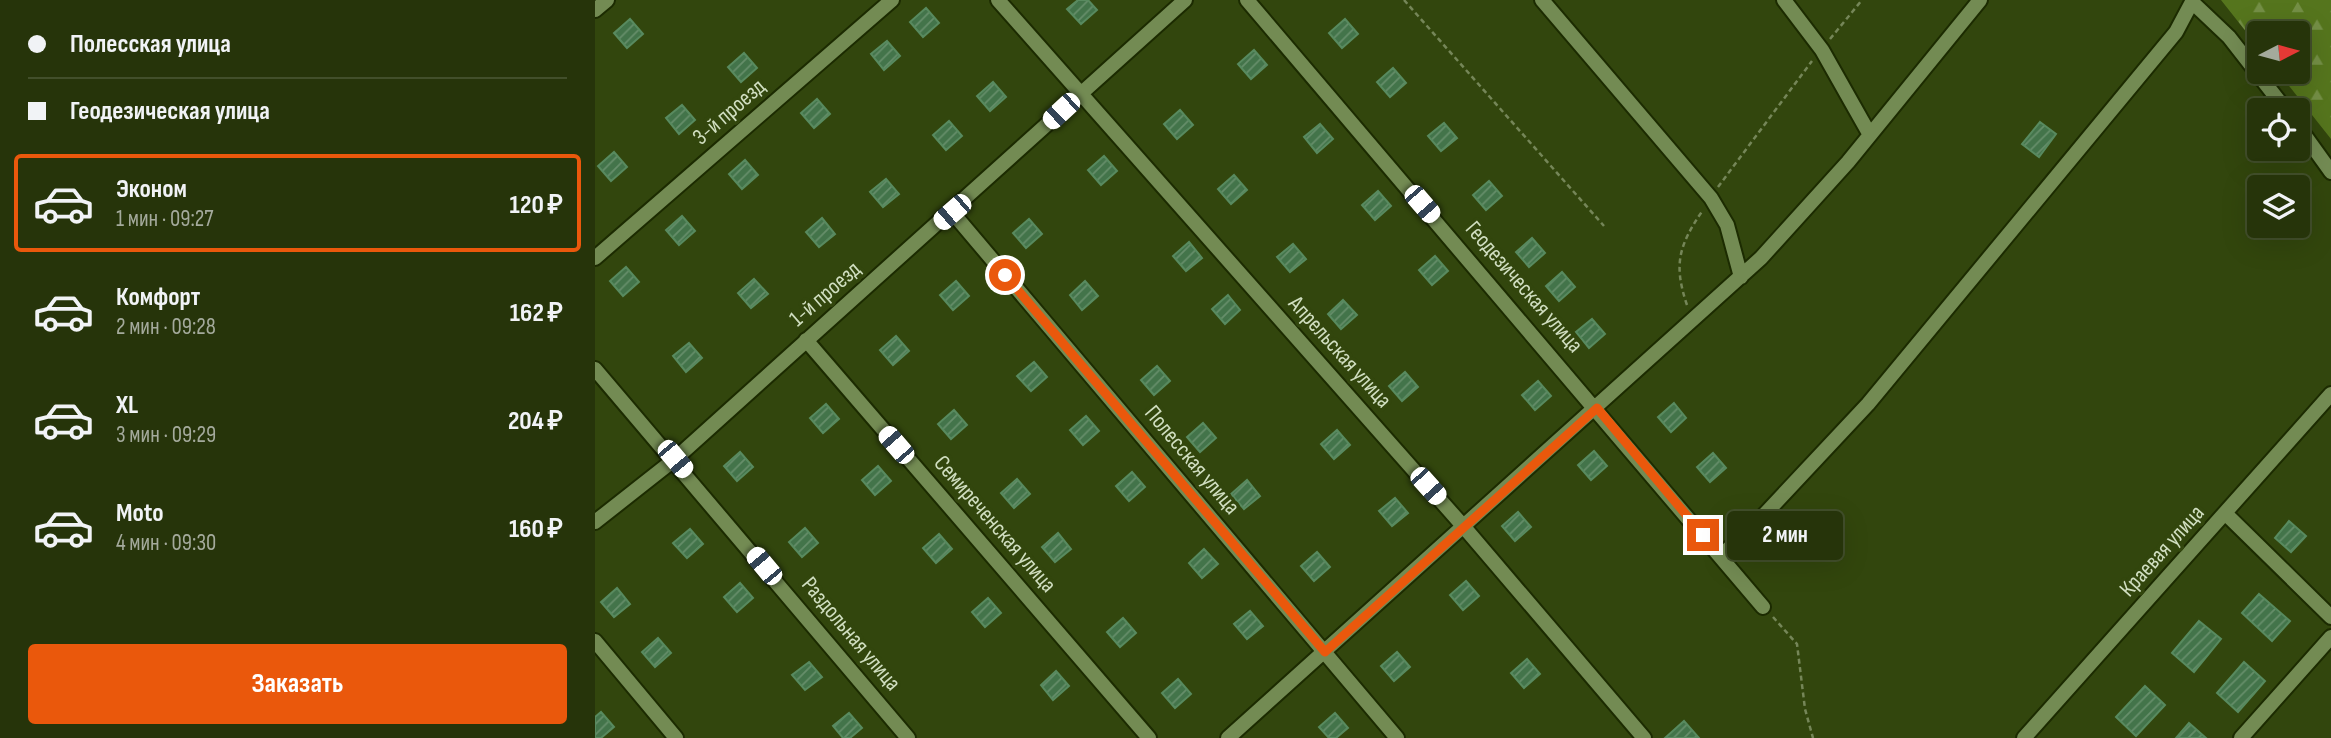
<!DOCTYPE html>
<html lang="ru">
<head>
<meta charset="utf-8">
<style>
  body { margin:0; font-family:"Sofia Sans Condensed",sans-serif; background:#323f18; color:#f1f3f6; height:100vh; display:flex; flex-direction:column; font-size:26px; white-space:nowrap }
  * { box-sizing:border-box; margin:0 }
  p { font-size:23px; color:#a4aa9c }
  .icon { flex:none; width:38px; height:38px; fill:none; stroke:currentColor; stroke-width:2; stroke-linecap:round; stroke-linejoin:round }
  .map { position:relative; flex:1; overflow:hidden }
  .drawer { display:flex; flex-direction:column; background:#26340a; width:595px }
  .drawer>* { flex:none }
  .hud { display:grid; align-content:center; height:154px; padding:0 28px; background:#26340a }
  .needle { width:46px; rotate:84deg }
  .fabs { position:absolute; left:1652px; top:21px; display:grid; gap:14px }
  .fabs a { display:grid; place-items:center; width:63px; height:63px; border-radius:7px; background:#26340a; box-shadow:0 7px 28px #0002,0 0 0 2px #424f2b; font-size:35px }
  .end { position:absolute; width:32px; height:32px; margin:-16px; border:9px solid #ea580c; background:#fff; box-shadow:0 0 0 4px #fff }
  .from { border-radius:50% }
  .bubble { position:absolute; height:49px; border-radius:7px; background:#26340a; box-shadow:0 7px 28px #0002,0 0 0 2px #424f2b; font-size:23px; font-weight:700; line-height:49px; text-align:center }
  .car { position:absolute; width:21px; height:42px; margin:-21px -10px; border-radius:9px; box-shadow:0 0 5px 2px #0007; background:linear-gradient(#fff 24%,#345 0 40%,#fff 0 76%,#345 0 86%,#fff 0) }
  .hud b { display:flex; align-items:center; gap:24px; height:66px; font-size:26px }
  .hud b+b { border-top:2px solid #424f2b }
  .hud i { width:18px; height:18px; background:#f1f3f6 }
  ul { padding:0; list-style:none }
  li { display:flex; align-items:center; gap:21px; height:98px; margin:0 14px 10px; padding:0 14px; border:4px solid transparent; border-radius:7px }
  li div { flex:1 }
  li b { display:block; font-size:26px }
  li em { font-style:normal; font-weight:700 }
  li.current { border-color:#ea580c }
  li>.icon { width:63px; height:63px; stroke-width:1.5 }
  .action { display:flex; gap:14px; margin-top:auto; padding:14px 28px }
  .action a { flex:1; height:80px; border-radius:7px; background:#ea580c; color:#fff; font-size:28px; font-weight:700; line-height:80px; text-align:center }
  main { display:flex; flex:1; min-height:0 }
  .map>svg:first-child { display:block }
  .forest { fill:url(#forest-firs) }
  .building { fill:url(#building-hatch); stroke:#588a5f; stroke-width:2 }
  .lines { fill:none; stroke-linecap:round; stroke-linejoin:round }
  .minor-casing { stroke:#1c2b01; stroke-width:18 }
  .path { stroke:#758658; stroke-width:2.5; stroke-dasharray:5 3.5; stroke-linecap:butt }
  .minor { stroke:#738b53; stroke-width:14 }
  .route { stroke:#ea580c; stroke-width:9 }
  .labels { text-anchor:middle; dominant-baseline:central; stroke-width:7; stroke-linejoin:round; paint-order:stroke }
  .street-label { font-size:23px; fill:#d0dec0; stroke:#32460d }
</style>
</head>
<body>
<main>
<section class="drawer">
<div class="hud">
<b><i class="from"></i>Полесская улица</b>
<b><i></i>Геодезическая улица</b>
</div>
<ul>
<li class="current"><svg class="icon" aria-label="car" viewBox="0 0 24 24"><path d="M5 17H2v-5l4-1 3-4h7l3 4 3 1v5h-3M9 17h6M6 11h13"/><circle cx="7" cy="17" r="2"/><circle cx="17" cy="17" r="2"/></svg><div><b>Эконом</b><p>1 мин · 09:27</p></div><em>120 ₽</em></li>
<li><svg class="icon" aria-label="car" viewBox="0 0 24 24"><path d="M5 17H2v-5l4-1 3-4h7l3 4 3 1v5h-3M9 17h6M6 11h13"/><circle cx="7" cy="17" r="2"/><circle cx="17" cy="17" r="2"/></svg><div><b>Комфорт</b><p>2 мин · 09:28</p></div><em>162 ₽</em></li>
<li><svg class="icon" aria-label="car" viewBox="0 0 24 24"><path d="M5 17H2v-5l4-1 3-4h7l3 4 3 1v5h-3M9 17h6M6 11h13"/><circle cx="7" cy="17" r="2"/><circle cx="17" cy="17" r="2"/></svg><div><b>XL</b><p>3 мин · 09:29</p></div><em>204 ₽</em></li>
<li><svg class="icon" aria-label="car" viewBox="0 0 24 24"><path d="M5 17H2v-5l4-1 3-4h7l3 4 3 1v5h-3M9 17h6M6 11h13"/><circle cx="7" cy="17" r="2"/><circle cx="17" cy="17" r="2"/></svg><div><b>Moto</b><p>4 мин · 09:30</p></div><em>160 ₽</em></li>
</ul>
<div class="action"><a>Заказать</a></div>
</section>
<div class="map">
<svg width="1736" height="738" viewBox="0 0 1736 738">
  <defs>
    <pattern id="forest-firs" width="22" height="20" patternUnits="userSpaceOnUse" patternTransform="scale(1.75)"><rect width="22" height="20" fill="#55751d"/><path d="M5 1l3.5 6h-7zM16 11l3.5 6h-7z" fill="#748f46"/></pattern>
    <pattern id="building-hatch" width="6" height="6" patternUnits="userSpaceOnUse" patternTransform="scale(1.75)"><rect width="6" height="6" fill="#43744a"/><path d="M-1 1l2-2M0 6l6-6M5 7l2-2" fill="none" stroke="#668e6a"/></pattern>
  </defs>
  <rect width="100%" height="100%" fill="#32460d"/>
  <!-- forest -->
  <path class="forest" d="M1626,0H1736V139L1683,72H1703V33H1664V48Z"/>
  <!-- building -->
  <path class="building" d="M483,0H493L502,10L486,24L472,9Z
    M331,8L344,23L328,37L315,22Z
    M35,19L48,34L32,48L19,33Z
    M750,19L763,34L747,48L734,33Z
    M292,41L305,56L289,70L276,54Z
    M659,50L672,65L656,79L643,64Z
    M149,53L162,68L146,82L133,67Z
    M798,68L811,83L795,97L782,82Z
    M398,82L411,97L395,111L382,96Z
    M222,99L235,114L219,128L206,113Z
    M87,105L100,120L84,134L71,118Z
    M585,110L598,125L582,139L569,124Z
    M354,121L367,136L351,150L338,135Z
    M1445,122L1461,134L1444,157L1427,144Z
    M849,123L862,138L846,151L833,136Z
    M725,124L738,139L722,153L709,137Z
    M19,152L32,167L16,181L3,166Z
    M509,156L522,171L506,185L493,170Z
    M150,160L163,175L147,189L134,174Z
    M639,175L652,190L636,204L623,189Z
    M291,179L304,194L288,207L275,192Z
    M894,181L907,196L891,210L878,195Z
    M783,191L796,206L780,220L767,205Z
    M87,216L100,231L84,245L71,230Z
    M227,218L240,234L224,247L211,232Z
    M434,219L447,234L431,248L418,233Z
    M937,238L950,253L934,267L921,252Z
    M594,242L607,258L591,271L578,256Z
    M698,244L711,259L695,272L682,257Z
    M840,256L853,271L837,285L824,270Z
    M31,267L44,282L28,296L15,281Z
    M967,272L980,287L964,301L951,286Z
    M159,279L173,294L156,308L143,293Z
    M361,281L374,296L358,310L345,295Z
    M490,281L503,296L487,310L475,295Z
    M633,295L645,310L630,324L617,309Z
    M748,300L762,315L746,329L733,314Z
    M997,319L1010,334L994,348L981,332Z
    M301,336L314,351L298,365L285,350Z
    M94,343L107,358L91,372L78,356Z
    M439,362L452,377L436,391L422,376Z
    M562,366L575,381L559,395L546,380Z
    M810,372L823,387L807,401L794,386Z
    M943,381L956,396L940,410L927,395Z
    M1079,403L1091,418L1076,432L1063,417Z
    M231,404L244,419L228,433L215,418Z
    M359,410L372,425L356,439L343,424Z
    M491,416L504,431L488,445L475,430Z
    M608,423L621,438L605,452L592,437Z
    M742,430L755,445L739,459L726,444Z
    M999,451L1012,466L996,480L983,465Z
    M145,452L158,467L142,481L129,466Z
    M1118,453L1131,468L1115,482L1102,467Z
    M283,466L296,481L280,495L267,480Z
    M537,472L550,487L534,501L521,486Z
    M422,479L435,494L419,508L406,493Z
    M652,480L665,496L649,509L636,494Z
    M800,498L813,513L797,526L784,511Z
    M923,512L936,527L920,541L907,526Z
    M1694,521L1711,536L1696,552L1680,538Z
    M210,528L223,543L207,557L194,542Z
    M95,529L108,544L92,558L78,543Z
    M463,533L476,549L460,562L447,547Z
    M344,534L357,549L341,563L328,548Z
    M609,549L623,564L607,578L594,563Z
    M722,552L735,567L719,581L706,566Z
    M871,581L884,596L868,610L855,595Z
    M145,583L158,598L142,612L129,597Z
    M22,588L35,604L19,617L6,602Z
    M1664,594L1695,621L1677,641L1647,613Z
    M393,598L406,613L390,627L377,612Z
    M655,611L668,626L652,639L639,624Z
    M528,618L541,633L525,647L512,632Z
    M1604,621L1626,639L1599,672L1577,653Z
    M63,638L76,653L60,667L47,652Z
    M802,652L815,667L799,681L786,666Z
    M932,659L945,674L929,688L916,673Z
    M214,662L227,677L210,690L197,675Z
    M1649,662L1670,681L1643,712L1622,693Z
    M461,671L474,686L458,700L446,685Z
    M583,679L596,694L580,708L567,693Z
    M1550,686L1570,705L1541,736L1521,717Z
    M6,712L19,727L6,738H0V717Z
    M254,713L267,728L255,738H248L238,726Z
    M740,713L753,728L741,738H734L724,727Z
    M1089,721L1104,738H1070Z
    M1594,723L1611,738H1581Z"/>
  <g class="lines">
    <defs>
      <path id="minor" d="M403,0L869,527L1049,738
        M652,0L1168,607
        M947,0L1116,198L1132,225L1146,277
        M1189,0L1227,50L1275,135
        M1597,2L1634,37L1691,110
        M0,10L12,0
        M1703,126L1736,172
        M357,212L802,738
        M0,258L297,0
        M211,340L554,738
        M0,369L313,738
        M1631,514L1736,617
        M0,522L80,459L590,0
        M1125,556L1155,530L1273,404L1581,32L1598,0
        M0,641L81,738
        M633,738L1166,258L1253,162L1385,0
        M1429,738L1736,394
        M1646,738L1736,637"/>
    </defs>
    <!-- minor casing -->
    <use href="#minor" class="minor-casing"/>
    <!-- path -->
    <path class="path" d="M809,0L1009,226
      M1235,39L1267,0
      M1123,187L1217,61
      M1092,305C1078,264 1084,245 1108,210
      M1178,617L1202,644L1210,709L1218,738"/>
    <!-- minor -->
    <use href="#minor" class="minor"/>
  </g>
  <g class="lines">
    <!-- route -->
    <path class="route" d="M410,275L730,652L1002,408L1108,535"/>
  </g>
  <g class="labels">
    <!-- street labels -->
    <g class="street-label">
      <text transform="translate(134 112) rotate(-41)">3-й проезд</text>
      <text transform="translate(929 287) rotate(49)">Геодезическая улица</text>
      <text transform="translate(230 294) rotate(-41)">1-й проезд</text>
      <text transform="translate(745 352) rotate(48)">Апрельская улица</text>
      <text transform="translate(597 460) rotate(50)">Полесская улица</text>
      <text transform="translate(400 524) rotate(49)">Семиреченская улица</text>
      <text transform="translate(1567 551) rotate(-48)">Краевая улица</text>
      <text transform="translate(256 634) rotate(50)">Раздольная улица</text>
    </g>
  </g>
</svg>
<div class="fabs">
<a><svg class="needle" viewBox="-14 -14 28 28"><path d="M0-13l5 13h-10z" fill="#e53935"/><path d="M0 13l5-13h-10z" fill="#a4aa9c"/></svg></a>
<a><svg class="icon" aria-label="locate" viewBox="0 0 24 24"><circle cx="12" cy="12" r="6"/><path d="M12 2v4M12 18v4M2 12h4M18 12h4"/></svg></a>
<a><svg class="icon" aria-label="layers" viewBox="0 0 24 24"><path d="M12 4l9 5-9 5-9-5zM3 14l9 5 9-5"/></svg></a>
</div>
<i class="end from" style="left:410px;top:275px"></i>
<i class="end" style="left:1108px;top:535px"></i>
<div class="bubble" style="left:1132px;top:511px;width:116px">2 мин</div>
<i class="car" style="left:466px;top:111px;rotate:227deg"></i>
<i class="car" style="left:827px;top:204px;rotate:139deg"></i>
<i class="car" style="left:357px;top:212px;rotate:229deg"></i>
<i class="car" style="left:301px;top:445px;rotate:319deg"></i>
<i class="car" style="left:80px;top:459px;rotate:140deg"></i>
<i class="car" style="left:833px;top:486px;rotate:138deg"></i>
<i class="car" style="left:169px;top:566px;rotate:320deg"></i>
</div>
</main>
</body>
</html>
